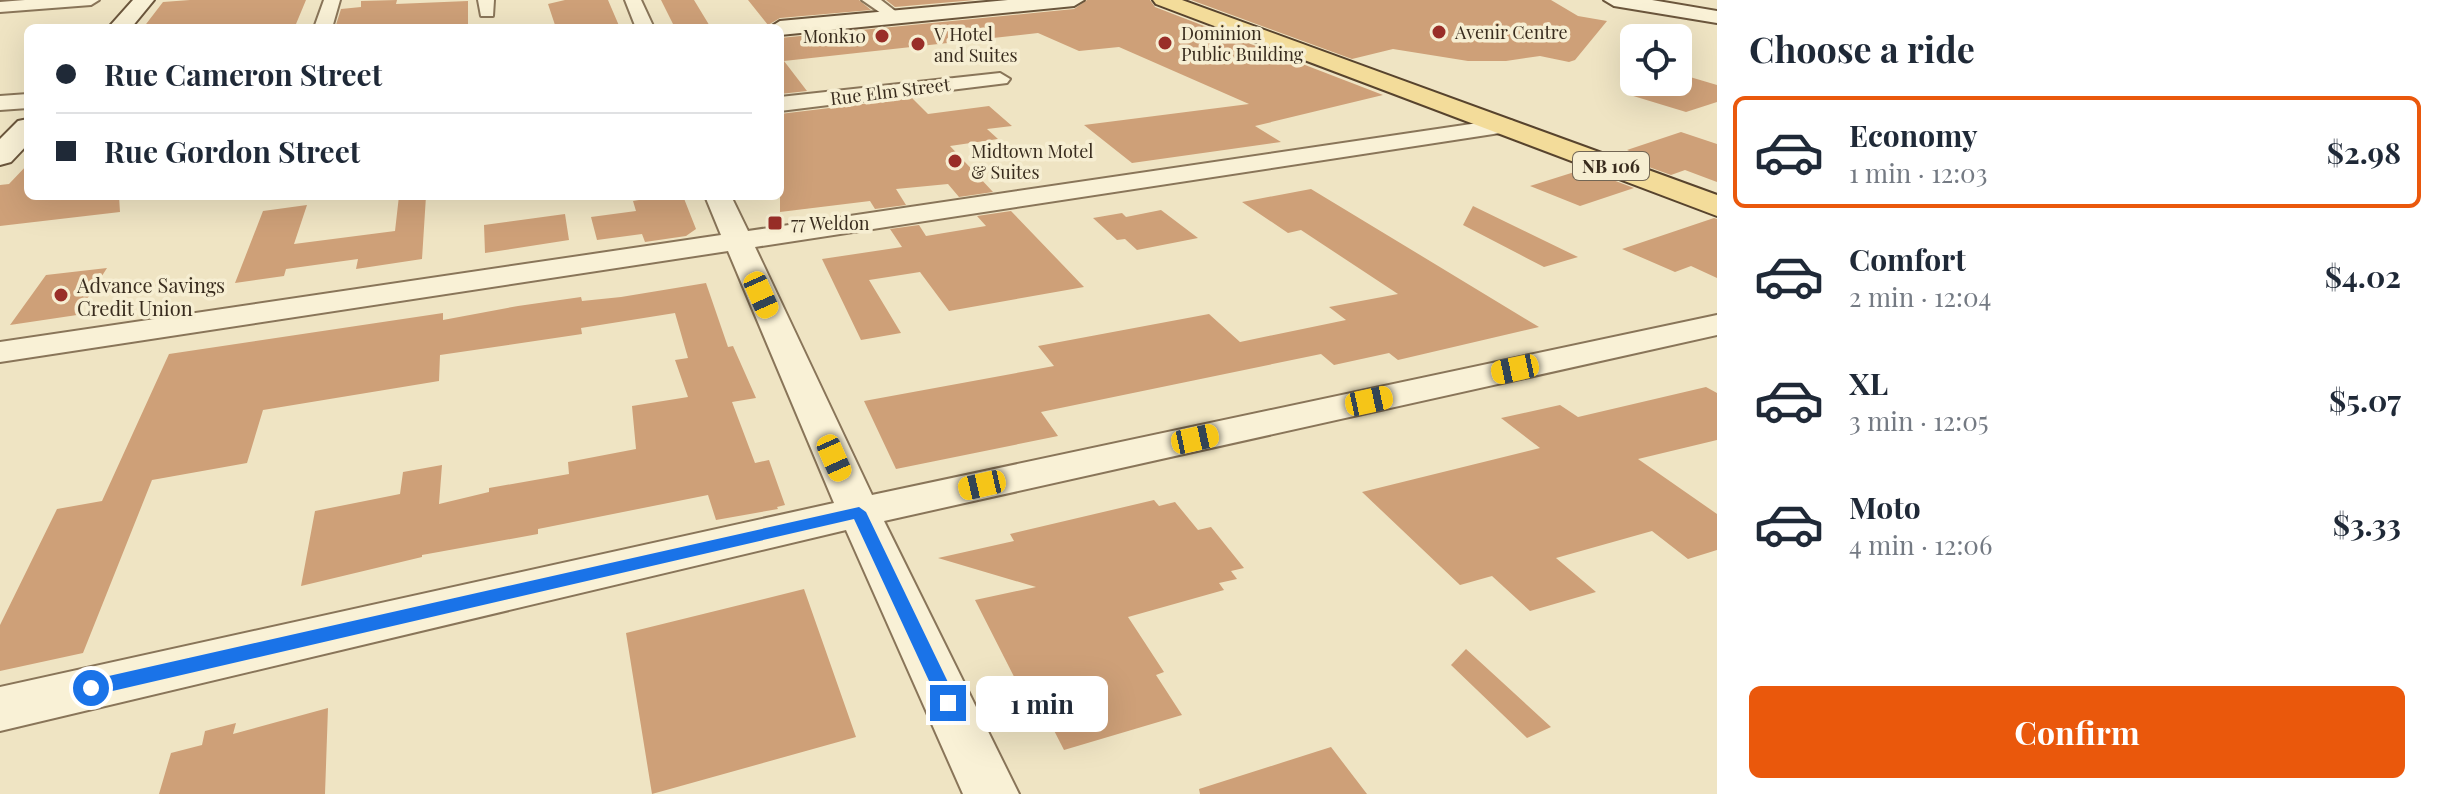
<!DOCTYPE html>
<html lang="en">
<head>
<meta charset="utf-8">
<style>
  body { margin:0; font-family:"Playfair Display",serif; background:#f6f6f7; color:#1f2937; height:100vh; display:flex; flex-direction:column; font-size:30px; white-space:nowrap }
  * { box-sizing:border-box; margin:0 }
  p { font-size:26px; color:#747a83 }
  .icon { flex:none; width:44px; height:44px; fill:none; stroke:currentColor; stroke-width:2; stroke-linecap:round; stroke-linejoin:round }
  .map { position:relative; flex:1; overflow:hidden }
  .drawer { display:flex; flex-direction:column; background:#fff; width:720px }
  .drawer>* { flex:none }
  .guide { position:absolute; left:24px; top:24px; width:760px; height:176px; border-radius:12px; box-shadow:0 8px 32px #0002; display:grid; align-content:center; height:176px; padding:0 32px; background:#fff }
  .tools { position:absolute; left:1620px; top:24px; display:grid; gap:16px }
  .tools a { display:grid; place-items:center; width:72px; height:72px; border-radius:12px; background:#fff; box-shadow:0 8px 32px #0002; font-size:40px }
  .end { position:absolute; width:36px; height:36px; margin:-18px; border:10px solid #1a73e8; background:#fff; box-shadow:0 0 0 4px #fff }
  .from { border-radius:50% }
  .bubble { position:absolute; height:56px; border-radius:12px; background:#fff; box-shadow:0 8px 32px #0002; font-size:26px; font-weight:700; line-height:56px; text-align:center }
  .car { position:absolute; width:24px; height:48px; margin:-24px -12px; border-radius:10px; box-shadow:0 0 6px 2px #0007; background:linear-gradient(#f5c518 24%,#345 0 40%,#f5c518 0 76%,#345 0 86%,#f5c518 0) }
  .guide b { display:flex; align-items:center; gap:28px; height:76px; font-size:30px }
  .guide b+b { border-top:2px solid #e0e1e3 }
  .guide i { width:20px; height:20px; background:#1f2937 }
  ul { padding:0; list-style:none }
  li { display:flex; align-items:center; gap:24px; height:112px; margin:0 16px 12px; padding:0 16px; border:4px solid transparent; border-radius:12px }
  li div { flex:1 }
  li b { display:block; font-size:30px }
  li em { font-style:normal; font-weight:700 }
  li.current { border-color:#ea580c }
  li>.icon { width:72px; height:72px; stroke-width:1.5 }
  h2 { padding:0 32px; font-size:36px; line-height:96px }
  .cta { display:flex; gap:16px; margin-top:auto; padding:16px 32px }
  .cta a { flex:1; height:92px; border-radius:12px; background:#ea580c; color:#fff; font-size:32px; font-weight:700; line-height:92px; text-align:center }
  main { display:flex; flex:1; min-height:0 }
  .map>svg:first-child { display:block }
  .building { fill:#cea078 }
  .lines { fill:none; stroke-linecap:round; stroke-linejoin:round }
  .street-casing { stroke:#897559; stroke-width:4 }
  .secondary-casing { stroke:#6b563c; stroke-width:4 }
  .primary-casing { stroke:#57432d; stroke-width:4 }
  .street { fill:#f9f1d6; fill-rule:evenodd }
  .secondary { fill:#f9f1d6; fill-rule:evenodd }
  .primary { fill:#f3dc9a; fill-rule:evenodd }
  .route { fill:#1a73e8 }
  .poi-dot { fill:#992e28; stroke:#f6eed2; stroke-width:3 }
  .labels { text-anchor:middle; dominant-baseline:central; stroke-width:7; stroke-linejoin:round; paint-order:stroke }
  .far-poi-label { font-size:18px; fill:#392c1e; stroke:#f6eed2; text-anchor:start }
  .far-street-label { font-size:18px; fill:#392c1e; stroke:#f6eed2 }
  .shield { fill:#f6eed2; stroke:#726654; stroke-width:2 }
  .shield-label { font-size:18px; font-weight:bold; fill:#392c1e }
  .poi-label { font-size:20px; fill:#392c1e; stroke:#f6eed2; text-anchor:start }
</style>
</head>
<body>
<main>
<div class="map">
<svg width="1717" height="794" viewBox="0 0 1717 794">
  <rect width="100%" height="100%" fill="#efe4c3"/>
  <!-- building -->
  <path class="building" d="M190,0H306L296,24L252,28H143L163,2Z
    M397,0L396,4L468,1V28H335L341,9L361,7V1Z
    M565,0H608L620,28H556L548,4Z
    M661,0H694L711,28H675Z
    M748,0H859L871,10L780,18L768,25Z
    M886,0H975L895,7Z
    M1087,0H1150L1155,7L1383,95L1255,126L1281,142L1132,163L1084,125L1249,104L1119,47L1079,51L1038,33L784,61L807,91L780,94V38L1074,9Z
    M1191,0H1551L1578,16L1607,21L1575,60L1569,62L1540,56L1506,61H1468L1393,49L1352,59Z
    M1690,77L1717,85V102L1686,112L1630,95Z
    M912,98L928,114L989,106L1012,126L987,129L998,139L950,146L993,192L959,197L948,184L896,189L906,205L875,209L870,201L780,212V114Z
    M1681,132L1717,144V182L1685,170L1671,175L1621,157L1634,153L1627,150Z
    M28,164V196H119L120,212L0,226V185L9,184Z
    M1584,169L1634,188L1580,206L1530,186Z
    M1311,189L1539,327L1398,360L1389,353L1334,365L1321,354L1041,412L1058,436L896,469L864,401L1054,366L1038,346L1209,314L1240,342L1346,320L1329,307L1398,294L1301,230L1288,233L1242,202Z
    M399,196H426L422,259L356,269L358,259L286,269L284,276L235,283L263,211L307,205L294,244L395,231Z
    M644,196H683L696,229L686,236L645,242L642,234L597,240L591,217L636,211L633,201L645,199Z
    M1473,206L1578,257L1544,267L1463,225Z
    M1161,210L1198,238L1137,250L1125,239L1117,240L1093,218L1122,213L1126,217Z
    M1011,211L1084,287L949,311L920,272L869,280L901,333L861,340L822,259L902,247L890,229L919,225L926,236L986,226L977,216Z
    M565,214L569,240L485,253L484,225Z
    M1714,218L1717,219V278L1691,266L1675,272L1622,249Z
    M107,268L77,315L10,325L46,275Z
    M706,283L728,347L733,346L756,398L732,402L755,463L769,460L785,505L777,507L778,509L716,520L708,495L538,529V534L422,555V557L301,586L315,511L400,494L403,472L442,465L439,504L489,492V488L569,474L568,462L636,449L632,406L688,397L675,360L688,358L675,313L581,328L582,334L440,355L439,381L263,410L247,463L152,480L83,653L0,671V625L57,509L102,501L169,354L443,313V320L518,306L581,297L582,301L621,297Z
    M1706,387L1717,393V440L1638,459L1717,514V550L1688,559L1652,531L1556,558L1596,592L1530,611L1492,576L1460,585L1362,492L1540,448L1501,418L1560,405L1578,417Z
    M1154,500L1159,506L1175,502L1198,530L1211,527L1244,568L1231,571L1237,579L1219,583L1224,590L1128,617L1164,672L1156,675L1182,715L1064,750L1043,709L1032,712L975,600L1036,587L938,558L1014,541L1010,534Z
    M804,589L856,737L652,794L626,633Z
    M1466,649L1551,727L1527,738L1451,665Z
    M328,708L325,794H159L171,753L202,745L205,731L236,723L233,734Z
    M1331,747L1367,794H1200L1199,789Z"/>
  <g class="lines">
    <defs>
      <path id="street" d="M25,0H99L91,5L0,12V2Z
        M324,0H340L332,28H314Z
        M478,0H494L493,16H481Z
        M625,0H641L654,28H636Z
        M862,0H881L903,17L894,22Z
        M1000,73L1010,79L1007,83L780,111V97Z
        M28,94V108L0,110V96Z
        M1505,119L1513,121L1516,126L1513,131L755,247L872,495L1717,315V335L884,521L1019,794H963L846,530L0,731V687L834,503L728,251L0,362V342L721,235L705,196H731L748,231Z"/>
      <path id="secondary" d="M133,0H154L131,28H108Z
        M1008,0H1084L1074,6L780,35V28H769L780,21Z
        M1604,0H1652L1717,11V23L1614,6Z
        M28,119V144L11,162L0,165V139L18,121Z"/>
      <path id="primary" d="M1153,0H1182L1717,195V216L1156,4Z"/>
    </defs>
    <!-- street casing -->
    <use href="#street" class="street-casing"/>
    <!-- secondary casing -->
    <use href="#secondary" class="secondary-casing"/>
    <!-- primary casing -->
    <use href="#primary" class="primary-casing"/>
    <!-- street -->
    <use href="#street" class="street"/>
    <!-- secondary -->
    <use href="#secondary" class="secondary"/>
    <!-- primary -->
    <use href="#primary" class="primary"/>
  </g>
  <!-- route -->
  <path class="route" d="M859,507L866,512L958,703L955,709H942L854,519L91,696L85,694L82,688L85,683L91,680Z"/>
  <!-- markers -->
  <g class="poi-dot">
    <circle cx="1439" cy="32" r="8"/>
    <circle cx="882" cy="36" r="8"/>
    <circle cx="1165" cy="43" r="8"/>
    <circle cx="918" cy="44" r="8"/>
    <circle cx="955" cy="161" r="8"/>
    <rect x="767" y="215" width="16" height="16" rx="4"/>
    <circle cx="61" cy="295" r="8"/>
  </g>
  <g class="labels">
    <!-- far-poi labels -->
    <g class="far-poi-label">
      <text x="1455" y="32">Avenir Centre</text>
      <text x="1181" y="33">Dominion<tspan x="1181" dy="21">Public Building</tspan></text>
      <text x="934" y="34">V Hotel<tspan x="934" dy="21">and Suites</tspan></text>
      <text x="866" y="36" text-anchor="end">Monk10</text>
      <text x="971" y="151">Midtown Motel<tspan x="971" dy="21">&amp; Suites</tspan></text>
      <text x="791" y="223">77 Weldon</text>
    </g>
    <!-- far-street labels -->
    <g class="far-street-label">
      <text transform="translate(890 91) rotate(-7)">Rue Elm Street</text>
    </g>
    <!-- shield labels -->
    <rect class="shield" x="1573" y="152" width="76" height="28" rx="6"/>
    <g class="shield-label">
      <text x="1611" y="166">NB 106</text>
    </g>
    <!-- poi labels -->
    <g class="poi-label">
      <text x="77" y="284">Advance Savings<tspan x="77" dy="23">Credit Union</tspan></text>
    </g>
  </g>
</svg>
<div class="tools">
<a><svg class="icon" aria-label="locate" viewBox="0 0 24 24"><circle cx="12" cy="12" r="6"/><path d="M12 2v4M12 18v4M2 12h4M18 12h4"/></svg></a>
</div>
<i class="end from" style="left:91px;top:688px"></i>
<i class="end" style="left:948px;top:703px"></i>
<div class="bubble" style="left:976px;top:676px;width:132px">1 min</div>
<i class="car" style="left:761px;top:295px;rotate:156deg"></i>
<i class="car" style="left:1515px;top:369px;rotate:258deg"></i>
<i class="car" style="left:1369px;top:401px;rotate:78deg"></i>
<i class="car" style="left:1195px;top:439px;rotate:78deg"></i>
<i class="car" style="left:834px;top:458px;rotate:156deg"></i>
<i class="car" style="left:982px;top:485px;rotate:257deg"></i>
<div class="guide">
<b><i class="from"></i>Rue Cameron Street</b>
<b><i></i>Rue Gordon Street</b>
</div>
</div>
<section class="drawer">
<h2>Choose a ride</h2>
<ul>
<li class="current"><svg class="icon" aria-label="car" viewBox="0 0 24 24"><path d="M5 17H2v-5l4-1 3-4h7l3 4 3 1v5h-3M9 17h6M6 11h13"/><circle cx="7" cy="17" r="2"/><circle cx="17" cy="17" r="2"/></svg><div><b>Economy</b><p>1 min · 12:03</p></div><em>$2.98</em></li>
<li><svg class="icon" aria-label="car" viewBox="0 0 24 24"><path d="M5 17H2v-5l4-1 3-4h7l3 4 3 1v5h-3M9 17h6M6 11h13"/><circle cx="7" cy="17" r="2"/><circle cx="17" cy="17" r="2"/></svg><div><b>Comfort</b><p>2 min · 12:04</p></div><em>$4.02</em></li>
<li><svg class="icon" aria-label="car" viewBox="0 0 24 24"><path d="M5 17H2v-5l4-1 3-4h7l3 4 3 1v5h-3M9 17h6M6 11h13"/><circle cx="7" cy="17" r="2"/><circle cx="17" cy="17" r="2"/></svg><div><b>XL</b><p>3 min · 12:05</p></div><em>$5.07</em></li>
<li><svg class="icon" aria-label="car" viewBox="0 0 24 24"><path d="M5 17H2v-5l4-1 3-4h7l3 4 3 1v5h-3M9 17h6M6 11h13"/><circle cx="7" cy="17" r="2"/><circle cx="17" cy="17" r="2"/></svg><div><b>Moto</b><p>4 min · 12:06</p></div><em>$3.33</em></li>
</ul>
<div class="cta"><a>Confirm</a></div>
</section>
</main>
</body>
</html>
